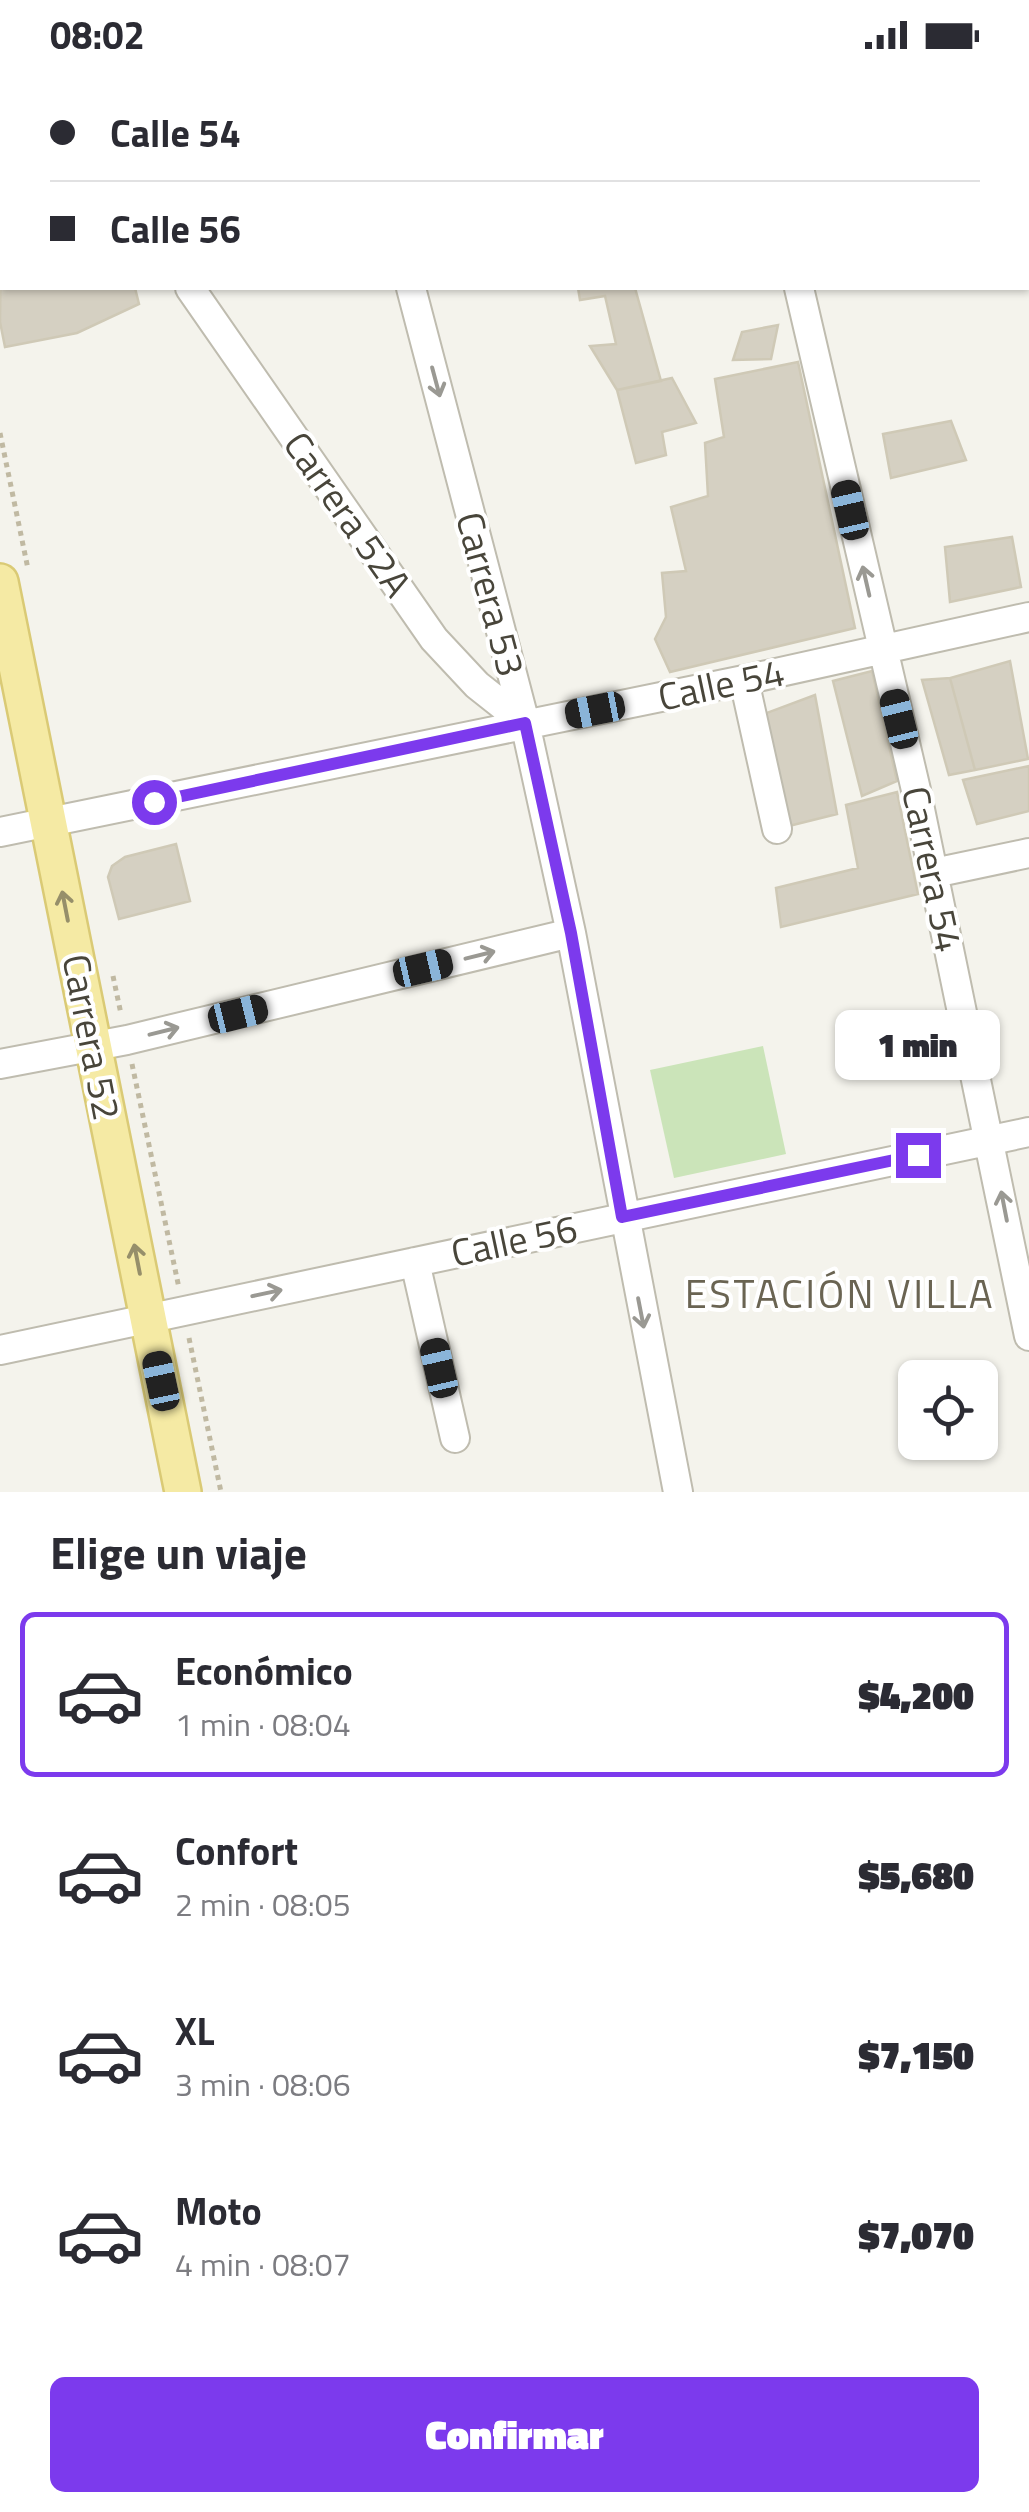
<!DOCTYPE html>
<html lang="es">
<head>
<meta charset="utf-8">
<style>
  body { margin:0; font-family:"Titillium Web",sans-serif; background:#f2f2f3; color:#2b2b33; height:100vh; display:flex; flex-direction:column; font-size:38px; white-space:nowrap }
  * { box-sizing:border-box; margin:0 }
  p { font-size:32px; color:#7c7c81 }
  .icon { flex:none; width:55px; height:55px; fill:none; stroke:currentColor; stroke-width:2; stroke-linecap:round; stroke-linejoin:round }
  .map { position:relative; height:1422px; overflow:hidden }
  .details { display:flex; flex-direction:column; background:#fff; flex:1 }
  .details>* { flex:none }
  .top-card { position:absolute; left:0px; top:0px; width:1030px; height:220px; box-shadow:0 2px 8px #0004; display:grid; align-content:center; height:220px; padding:0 50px; background:#fff }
  .controls { position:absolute; left:898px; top:1290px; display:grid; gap:20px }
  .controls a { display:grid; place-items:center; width:100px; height:100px; border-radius:15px; background:#fff; box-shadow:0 2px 8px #0004; font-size:50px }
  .end { position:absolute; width:45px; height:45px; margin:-22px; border:12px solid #7c3aed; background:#fff; box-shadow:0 0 0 5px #fff }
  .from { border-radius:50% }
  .bubble { position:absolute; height:70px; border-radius:15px; background:#fff; box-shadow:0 2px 8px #0004; font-size:32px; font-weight:800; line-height:70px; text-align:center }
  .car { position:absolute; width:30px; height:60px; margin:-30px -15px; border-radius:12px; box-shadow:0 0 8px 2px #0007; background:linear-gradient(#222 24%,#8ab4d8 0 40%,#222 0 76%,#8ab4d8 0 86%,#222 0) }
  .top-card b { display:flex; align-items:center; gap:35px; height:95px; font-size:38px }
  .top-card b+b { border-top:2px solid #e1e1e2 }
  .top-card i { width:25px; height:25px; background:#2b2b33 }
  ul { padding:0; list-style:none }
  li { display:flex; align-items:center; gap:30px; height:165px; margin:0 20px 15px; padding:0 30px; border:5px solid transparent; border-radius:15px }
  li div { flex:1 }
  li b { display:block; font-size:38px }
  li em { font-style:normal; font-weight:800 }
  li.on { border-color:#7c3aed }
  li>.icon { width:90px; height:90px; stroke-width:1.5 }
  h2 { padding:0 50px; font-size:45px; line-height:120px }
  .button { display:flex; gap:20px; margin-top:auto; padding:20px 50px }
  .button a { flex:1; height:115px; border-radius:15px; background:#7c3aed; color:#fff; font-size:40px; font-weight:800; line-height:115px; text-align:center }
  .status { display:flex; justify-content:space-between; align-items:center; height:70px; padding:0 50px; background:#fff; direction:ltr }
  .status svg { height:28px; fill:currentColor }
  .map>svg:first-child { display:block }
  .pitch { fill:#cbe4b9 }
  .building { fill:#d5d0c2; stroke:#cfc9b6; stroke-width:2.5 }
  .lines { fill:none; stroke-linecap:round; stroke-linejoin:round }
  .minor-casing { stroke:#bfbcaf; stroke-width:32 }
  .major-casing { stroke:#daca75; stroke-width:40 }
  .path { stroke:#c0b9a2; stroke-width:5; stroke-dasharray:5 5; stroke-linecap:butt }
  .minor { stroke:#fff; stroke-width:28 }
  .major { stroke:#f5eaa4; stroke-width:35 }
  .oneway { stroke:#9a9993 }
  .oneway2 { stroke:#968f6a }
  .route { stroke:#7c3aed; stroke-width:12 }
  .labels { text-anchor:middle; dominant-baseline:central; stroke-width:8; stroke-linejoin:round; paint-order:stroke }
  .street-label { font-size:38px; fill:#48453a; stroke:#fff }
  .neighbourhood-label { font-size:40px; letter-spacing:2.5px; fill:#6a6452; stroke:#fff }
</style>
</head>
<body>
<div class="status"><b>08:02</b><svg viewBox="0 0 49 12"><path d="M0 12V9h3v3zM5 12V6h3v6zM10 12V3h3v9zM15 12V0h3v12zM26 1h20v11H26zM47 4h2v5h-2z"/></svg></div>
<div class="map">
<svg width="1029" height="1422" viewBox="0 0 1029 1422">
  <rect width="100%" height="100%" fill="#f4f3ec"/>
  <!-- pitch -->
  <path class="pitch" d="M763,976L786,1084L674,1108L650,1000Z"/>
  <!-- building -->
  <path class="building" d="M2,92V218H135L139,234L77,263L5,277L0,252Z
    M578,218H635L661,311L617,320L590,276L616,274L605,226L580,230Z
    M778,255L771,289L733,290L742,262Z
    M798,292L855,558L670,602L655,569L666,547L662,503L686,501L671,437L708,426L705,373L724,367L715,309Z
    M672,308L696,353L662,362L666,385L636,393L617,320Z
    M951,351L966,390L891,408L883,364Z
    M1012,467L1021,517L950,532L945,477Z
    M1010,591L1028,689L975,700L950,608Z
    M872,601L897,711L862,726L833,611Z
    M950,608L975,700L949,705L922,610Z
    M815,625L837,744L785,757L756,647Z
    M1029,696V741L977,754L963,710Z
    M897,722L918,824L781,857L776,818L858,798L846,735Z
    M176,774L190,831L119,849L108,807L112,796L125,787Z"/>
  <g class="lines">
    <defs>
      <path id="minor" d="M346,0L347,2
        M779,2V0
        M1028,81H1029
        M190,218L434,569L477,615L525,653
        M411,218L525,653L571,863L678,1422
        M799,218L916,720L1029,1266
        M744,610L777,759
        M0,762L744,610L1029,547
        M934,803L1029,783
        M0,994L127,970L571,863
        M415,1192L455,1368
        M0,1280L1029,1062"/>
      <path id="major" d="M570,0L620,2
        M369,2L372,0
        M442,2L461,0
        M0,30H2
        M1028,31L1029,32
        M0,512L183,1422"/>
    </defs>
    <!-- minor casing -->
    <use href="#minor" class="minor-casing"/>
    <!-- major casing -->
    <use href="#major" class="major-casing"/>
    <!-- path -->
    <path class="path" d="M960,0L999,2
      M268,2L290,0
      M0,363L28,499
      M113,906L121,944
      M132,994L179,1218
      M189,1268L221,1422"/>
    <!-- minor -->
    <use href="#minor" class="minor"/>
    <!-- major -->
    <use href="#major" class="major"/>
  </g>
  <!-- one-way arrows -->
  <defs><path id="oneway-shaft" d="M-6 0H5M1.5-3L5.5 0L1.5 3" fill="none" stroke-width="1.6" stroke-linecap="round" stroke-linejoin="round" transform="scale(2.5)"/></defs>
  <g class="oneway">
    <use href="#oneway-shaft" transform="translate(436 312) rotate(75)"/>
    <use href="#oneway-shaft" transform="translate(866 511) rotate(-103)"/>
    <use href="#oneway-shaft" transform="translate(480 885) rotate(-14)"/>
    <use href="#oneway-shaft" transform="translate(164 961) rotate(-14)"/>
    <use href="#oneway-shaft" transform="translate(1004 1136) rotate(-101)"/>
    <use href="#oneway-shaft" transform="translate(267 1223) rotate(-12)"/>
    <use href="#oneway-shaft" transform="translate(641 1243) rotate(79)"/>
  </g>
  <g class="oneway2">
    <use href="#oneway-shaft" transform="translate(65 836) rotate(-101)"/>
    <use href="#oneway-shaft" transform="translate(137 1189) rotate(-101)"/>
  </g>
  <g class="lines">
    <!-- route -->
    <path class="route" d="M154,732L525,653L571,863L622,1147L918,1085"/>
  </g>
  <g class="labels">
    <!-- street labels -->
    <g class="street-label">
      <text transform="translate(348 444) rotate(55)">Carrera 52A</text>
      <text transform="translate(491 524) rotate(75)">Carrera 53</text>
      <text transform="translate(721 614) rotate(-12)">Calle 54</text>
      <text transform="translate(933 799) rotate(78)">Carrera 54</text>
      <text transform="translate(92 967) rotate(79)">Carrera 52</text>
      <text transform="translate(514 1170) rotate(-12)">Calle 56</text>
    </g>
    <!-- neighbourhood labels -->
    <g class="neighbourhood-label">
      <text x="840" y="1223">ESTACIÓN VILLA</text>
    </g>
  </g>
</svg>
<div class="controls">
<a><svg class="icon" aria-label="locate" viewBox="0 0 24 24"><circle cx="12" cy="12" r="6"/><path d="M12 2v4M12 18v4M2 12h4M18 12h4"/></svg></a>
</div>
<i class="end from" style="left:154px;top:732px"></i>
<i class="end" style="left:918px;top:1085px"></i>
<div class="bubble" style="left:835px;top:940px;width:165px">1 min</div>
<i class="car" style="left:850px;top:440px;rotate:347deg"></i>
<i class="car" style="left:595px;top:640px;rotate:259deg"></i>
<i class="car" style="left:899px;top:649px;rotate:346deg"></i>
<i class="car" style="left:423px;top:898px;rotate:77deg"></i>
<i class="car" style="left:238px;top:944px;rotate:76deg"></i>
<i class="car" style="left:439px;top:1298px;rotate:347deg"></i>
<i class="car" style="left:161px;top:1311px;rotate:348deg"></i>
<div class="top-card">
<b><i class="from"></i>Calle 54</b>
<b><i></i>Calle 56</b>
</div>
</div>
<section class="details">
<h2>Elige un viaje</h2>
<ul>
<li class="on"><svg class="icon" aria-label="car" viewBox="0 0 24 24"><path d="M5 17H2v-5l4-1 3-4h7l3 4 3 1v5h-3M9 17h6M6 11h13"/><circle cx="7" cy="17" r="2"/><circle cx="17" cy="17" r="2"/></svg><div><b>Económico</b><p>1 min · 08:04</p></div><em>$4,200</em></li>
<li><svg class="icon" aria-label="car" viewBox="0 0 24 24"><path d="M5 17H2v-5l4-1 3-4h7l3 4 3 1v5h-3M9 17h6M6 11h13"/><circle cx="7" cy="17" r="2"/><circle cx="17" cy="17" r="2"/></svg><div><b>Confort</b><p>2 min · 08:05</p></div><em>$5,680</em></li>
<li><svg class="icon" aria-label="car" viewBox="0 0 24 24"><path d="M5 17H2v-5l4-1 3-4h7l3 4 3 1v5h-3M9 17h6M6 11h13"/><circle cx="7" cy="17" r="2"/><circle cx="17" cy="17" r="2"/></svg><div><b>XL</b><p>3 min · 08:06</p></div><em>$7,150</em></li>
<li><svg class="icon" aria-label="car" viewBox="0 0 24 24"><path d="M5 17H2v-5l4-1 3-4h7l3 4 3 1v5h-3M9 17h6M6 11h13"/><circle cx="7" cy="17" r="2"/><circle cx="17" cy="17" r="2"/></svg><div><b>Moto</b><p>4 min · 08:07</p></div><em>$7,070</em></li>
</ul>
<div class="button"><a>Confirmar</a></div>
</section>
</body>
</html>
